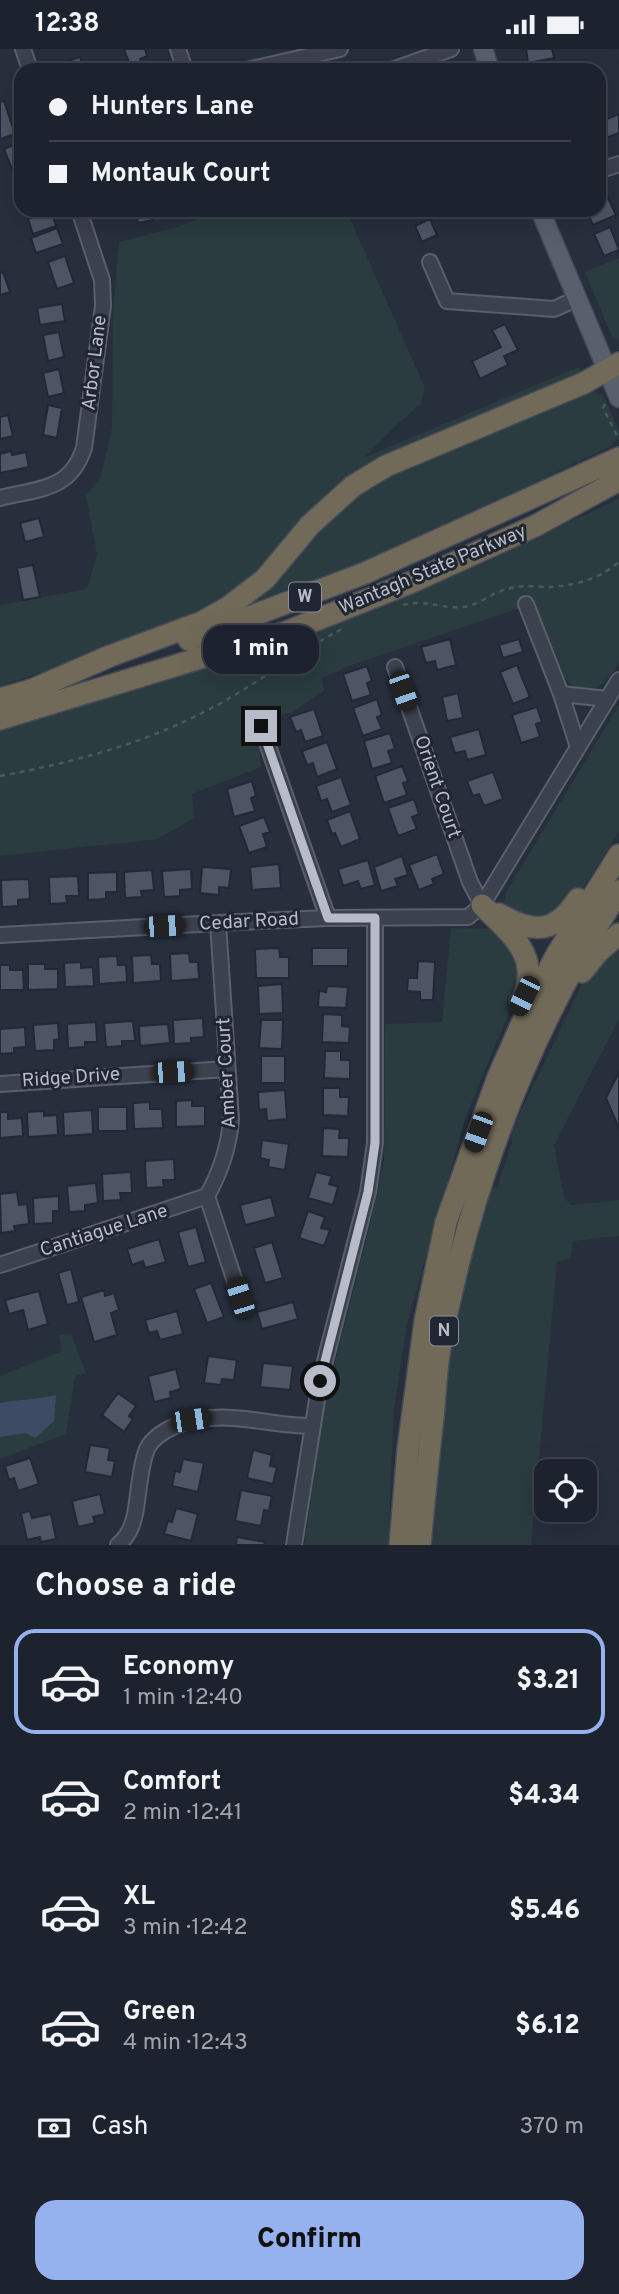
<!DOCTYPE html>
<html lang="en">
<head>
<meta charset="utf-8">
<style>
  body { margin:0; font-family:Overpass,sans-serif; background:#2a2f3a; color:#f1f3f6; height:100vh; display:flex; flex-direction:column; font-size:26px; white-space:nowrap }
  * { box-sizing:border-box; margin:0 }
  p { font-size:23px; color:#a0a4aa }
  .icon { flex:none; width:38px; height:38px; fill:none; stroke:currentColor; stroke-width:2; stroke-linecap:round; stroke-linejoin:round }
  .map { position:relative; height:1496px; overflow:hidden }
  .panel { display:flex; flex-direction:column; background:#1d232e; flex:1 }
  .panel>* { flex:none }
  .guide { position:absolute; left:14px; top:14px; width:592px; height:154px; border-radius:21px; box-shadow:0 7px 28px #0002,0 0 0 2px #3b404a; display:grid; align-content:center; height:154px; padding:0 35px; background:#1d232e }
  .fabs { position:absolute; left:534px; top:1410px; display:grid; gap:14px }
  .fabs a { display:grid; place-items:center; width:63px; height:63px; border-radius:14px; background:#1d232e; box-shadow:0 7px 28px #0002,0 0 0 2px #3b404a; font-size:35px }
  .end { position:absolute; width:32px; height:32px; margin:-16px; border:9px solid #b7bcc8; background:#111; box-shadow:0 0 0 4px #111 }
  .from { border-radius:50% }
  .bubble { position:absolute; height:49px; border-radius:21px; background:#1d232e; box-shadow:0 7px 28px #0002,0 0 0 2px #3b404a; font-size:23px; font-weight:800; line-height:49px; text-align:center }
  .car { position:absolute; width:21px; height:42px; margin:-21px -10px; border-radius:9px; box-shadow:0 0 5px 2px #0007; background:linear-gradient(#222 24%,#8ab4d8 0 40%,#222 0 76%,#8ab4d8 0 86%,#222 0) }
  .guide b { display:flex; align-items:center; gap:24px; height:66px; font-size:26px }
  .guide b+b { border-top:2px solid #3b404a }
  .guide i { width:18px; height:18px; background:#f1f3f6 }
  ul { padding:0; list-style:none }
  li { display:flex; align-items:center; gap:21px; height:105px; margin:0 14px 10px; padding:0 21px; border:4px solid transparent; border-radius:21px }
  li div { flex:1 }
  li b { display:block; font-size:26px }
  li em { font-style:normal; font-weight:800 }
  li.current { border-color:#95b1ee }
  li>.icon { width:63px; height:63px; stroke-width:1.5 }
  h2 { padding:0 35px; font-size:32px; line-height:84px }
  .pay { display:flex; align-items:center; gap:18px; height:77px; padding:0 35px; font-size:26px }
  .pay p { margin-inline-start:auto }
  .primary-button { display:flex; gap:14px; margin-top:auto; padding:14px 35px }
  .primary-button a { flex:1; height:80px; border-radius:21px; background:#95b1ee; color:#111; font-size:28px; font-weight:800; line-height:80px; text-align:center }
  .status { display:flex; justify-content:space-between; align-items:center; height:49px; padding:0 35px; background:#1d232e; direction:ltr }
  .status svg { height:19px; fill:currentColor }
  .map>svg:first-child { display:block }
  .green { fill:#2a3c3f }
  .water { fill:#3e4b64 }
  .building { fill:#4d5565; stroke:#222834; stroke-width:2 }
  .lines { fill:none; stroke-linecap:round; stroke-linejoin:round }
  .minor-casing { stroke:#595f6b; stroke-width:18 }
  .major-casing { stroke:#444a56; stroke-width:21 }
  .highway-casing { stroke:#464c58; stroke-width:24 }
  .path { stroke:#49595d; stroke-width:2.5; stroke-dasharray:5 5; stroke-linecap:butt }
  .minor { stroke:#3b414d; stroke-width:14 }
  .major { stroke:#59606d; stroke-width:18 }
  .highway { stroke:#726a59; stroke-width:21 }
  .route { stroke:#b7bcc8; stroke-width:9 }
  .labels { text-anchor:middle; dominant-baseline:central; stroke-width:6; stroke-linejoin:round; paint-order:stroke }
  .shield { fill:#202632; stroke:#8a8f9b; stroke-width:2 }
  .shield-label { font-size:18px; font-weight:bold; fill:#b7bcc8 }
  .street-label { font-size:19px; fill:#b7bcc8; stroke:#202632 }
</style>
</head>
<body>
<div class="status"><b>12:38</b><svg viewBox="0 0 49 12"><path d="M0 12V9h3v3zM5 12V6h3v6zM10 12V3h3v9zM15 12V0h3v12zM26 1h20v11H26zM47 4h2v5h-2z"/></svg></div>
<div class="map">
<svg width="619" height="1496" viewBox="0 0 619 1496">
  <rect width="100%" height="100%" fill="#272f3d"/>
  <!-- green -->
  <path class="green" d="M222,161H346L425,339L421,355L396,376L365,408L579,318L580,324L575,329L367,420L267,517L226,552L165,582L0,637V556L87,540L97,505L86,447L101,427L112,379L113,263L119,193L177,178Z
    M619,209V292L617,289L613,290L585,223Z
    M592,340L599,346L602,344L619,382V390L612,393L613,396L461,469L418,494L210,574L358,442L406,415Z
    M619,450V614C607,634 586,657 565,629C558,620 556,605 551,594C546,581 539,567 532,555L357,614L322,629L324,642L293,663L270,669L256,679L261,718L192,745L194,769L158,790L0,807V681L165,630L536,488Z
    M619,656V783L575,851L548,872L515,867L504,854L506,843Z
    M451,879L496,880L523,906L515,949L466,1067L407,1275L394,1360L388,1496H304L326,1349L373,1164L384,1112L385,975L442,973Z
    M619,894V970L554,1096L564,1148L571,1156L619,1151V1187L573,1192L570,1210L557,1212L531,1496H429C438,1404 445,1311 466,1220C472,1192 481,1165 489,1137L497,1139L512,1094L511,1083L585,929Z
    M71,1285L86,1324L75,1327L66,1385L0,1410V1327L62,1302L59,1286Z"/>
  <!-- water -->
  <path class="water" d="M56,1346L54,1372L35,1389L26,1384L0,1388V1354C19,1350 37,1351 56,1346Z"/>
  <!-- building -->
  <path class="building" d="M124,0H145L147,7L140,10L142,16L131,19Z
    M526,0H552L554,9L528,14Z
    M80,8L84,21H60L58,15Z
    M4,52L15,85L0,90V53Z
    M619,65V84L606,89L600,73Z
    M18,94L21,100V128L16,130L4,100Z
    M608,149L616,166L593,176L586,161H598V154Z
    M135,161H151L153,171L138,174Z
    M51,162L56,177L33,185L28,170Z
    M430,170L437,186L422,193L415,177Z
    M610,178L619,201L604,207L594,185Z
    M57,179L63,195L36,204L31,189Z
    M65,207L74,234L57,240L48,213Z
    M3,223L10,243L0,246V224Z
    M62,255L65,272L40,276L37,259Z
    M505,275L518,301L504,307L508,316L480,330L472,312L501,298L492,281Z
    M59,283L64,308L48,312L43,286Z
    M59,320L64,344L48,348L43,324Z
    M48,356L62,359L57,389L43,386Z
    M8,366L13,387L0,390V368Z
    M11,402L12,406L26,403L29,418L0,424V405Z
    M39,469L44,488L25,493L20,474Z
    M33,516L40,548L23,551L17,519Z
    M450,590L456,616L437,621L435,612L426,614L421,598Z
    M519,590L523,603L503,609L499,596Z
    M517,616L530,648L513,655L500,623Z
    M367,617L372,632L367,634L371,646L352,652L343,625Z
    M458,644L463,669L447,672L442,648Z
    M377,650L382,666L377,668L382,680L363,687L353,659Z
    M537,658L542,673L536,675L540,688L521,694L512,666Z
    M314,660L323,687L305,693L301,681L296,683L290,668Z
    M479,680L486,706L467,711L465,702L455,704L450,688Z
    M390,684L395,700L388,702L392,714L372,720L364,692Z
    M327,693L337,720L317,728L313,714L307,716L302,702Z
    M402,717L408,732L403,734L407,746L384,754L375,727Z
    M493,723L503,750L484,757L479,745L473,747L467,732Z
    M341,728L351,756L332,763L327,750L321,752L316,737Z
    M252,732L256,747L251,749L255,762L234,768L227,740Z
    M414,750L419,765L412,768L417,780L398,787L388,759Z
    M350,762L360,790L341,798L335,784L332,785L327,771Z
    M264,768L270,783L263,785L267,798L249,804L239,777Z
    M437,805L444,825L432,830L434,835L419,841L409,816Z
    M402,807L408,826L395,830L398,837L381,842L374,818Z
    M368,811L375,836L361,840L358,832L343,837L338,820Z
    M279,815L281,839L252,841L250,818Z
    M202,818L231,820L229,839L219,838V846L200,844Z
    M191,820L192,840L180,841V847L164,848L162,822Z
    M152,821L154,841L141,842L142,848L125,849L124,823Z
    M117,823V843H106V850L88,851V824Z
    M78,827L79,847H66L67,854L50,855L49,828Z
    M29,830L30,850L18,851V857L2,858L1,831Z
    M279,899L280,908H289V929H256L255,900Z
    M312,899H348V917H312Z
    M189,904L190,913H198L199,930L171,932L170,905Z
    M151,906L152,915H160L161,932L133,934L132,907Z
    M117,907L118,916H126L127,933L99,935L98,908Z
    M418,912L435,913L433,951H420V943L407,942L408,929H417Z
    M81,913V919L93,918L94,937L65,938L64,914Z
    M28,915H45V920H58V940L28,941Z
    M0,916H10V921H23L24,941H0Z
    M282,935L283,964L259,965L258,937Z
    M327,937L348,938L346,959L318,958L319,942L326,943Z
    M323,965L342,966V977L350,978L349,994L322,993Z
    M203,969L204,988L191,989V994L174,995L173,971Z
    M261,971H283L282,1000L259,999Z
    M133,972L135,992H122V997L106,998L104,974Z
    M96,973L97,993H85V998L68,999L67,975Z
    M58,974L59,990L54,991V1001L35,1002L33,976Z
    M168,975L170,994L140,997L139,977Z
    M25,978L26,998L14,999V1004L0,1005V980Z
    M325,1002H341V1011H350V1030L324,1029Z
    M261,1007H285V1034H261Z
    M619,1023V1079L606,1049Z
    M323,1039H340V1048H349L348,1067L323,1066Z
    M285,1041L287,1070L267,1072L266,1060L259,1061L258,1043Z
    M192,1051V1057H205V1077L176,1078V1052Z
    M150,1053V1060H162L163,1079L134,1080L133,1054Z
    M98,1058H127V1082H98Z
    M92,1061L93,1085L64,1087L63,1063Z
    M44,1062V1067L57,1066L58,1086L28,1088L27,1063Z
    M0,1063H8V1070L22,1069L23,1087L0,1089Z
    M323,1079L340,1080L339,1089H349L348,1108L322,1107Z
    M262,1091L289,1095L285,1121L268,1118L269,1111L260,1109Z
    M174,1110L175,1131H163L164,1138L146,1139L145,1112Z
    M131,1123L132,1144H120L121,1151L103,1152L102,1125Z
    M316,1123L332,1127L329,1135L338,1138L333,1156L308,1149Z
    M96,1134L98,1154L85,1156V1162L69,1163L67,1137Z
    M17,1143L19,1156L27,1155L29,1175L14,1177L15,1182L1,1184L0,1145Z
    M59,1147V1162H53V1174L34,1175L33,1149Z
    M271,1148L276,1168L245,1176L240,1156Z
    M308,1162L325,1168L321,1179L330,1181L324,1197L299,1189Z
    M196,1178L206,1213L188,1218L178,1183Z
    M159,1190L166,1213L145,1219L143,1212L132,1216L127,1200Z
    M272,1193L283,1229L265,1234L254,1199Z
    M71,1220L79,1253L67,1256L58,1224Z
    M211,1234L224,1268L207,1274L194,1240Z
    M104,1241L105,1247L114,1244L119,1261L111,1264L117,1286L94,1293L81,1248Z
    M39,1242L48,1275L28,1281L23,1261L9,1265L5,1251Z
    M293,1253L298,1270L262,1280L257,1263Z
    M177,1262L183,1285L160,1291L157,1282L149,1284L145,1271Z
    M208,1307L237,1311L234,1331L222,1330L221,1336L204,1334Z
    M263,1314L293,1317L290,1341L260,1338Z
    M176,1320L181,1340L170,1343L171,1349L154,1353L148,1327Z
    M118,1344L136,1357L129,1367L133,1370L124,1383L102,1366Z
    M90,1396L110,1399L108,1411L115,1412L112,1428L85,1423Z
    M253,1401L272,1406L270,1417L277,1418L273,1435L247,1429Z
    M30,1409L39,1435L18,1442L14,1429L9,1431L5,1417Z
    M183,1410L204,1414L198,1443L172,1437L175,1422L180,1423Z
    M241,1441L272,1447L269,1462L264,1461L261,1477L235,1472Z
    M100,1445L105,1465L93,1468L95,1474L78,1478L72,1452Z
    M176,1459L198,1465L191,1492L164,1485L168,1472L172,1473Z
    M30,1462L32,1469L51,1465L56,1490L41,1493L40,1488L27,1491L21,1464Z
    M237,1488L265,1493L264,1496H236Z"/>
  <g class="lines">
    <defs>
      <path id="minor" d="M23,0L30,21
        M178,0L185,21
        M247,21L340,0
        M392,21L451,0
        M598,122L619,115
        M430,213L447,252L554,260L576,250
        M0,449C39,439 70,442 84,399L103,257L102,231L79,161
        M526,555L561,645L578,698
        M395,618L470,833L482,856
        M561,645L608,650
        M261,677L328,869
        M218,874L231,1070C229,1099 221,1122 207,1147L240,1248
        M0,886L218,874L328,869L468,868L482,856L619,631
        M0,1035L227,1020
        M0,1216L207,1147
        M118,1496C136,1481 136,1459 139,1437C141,1425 142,1412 147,1400C152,1389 164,1382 175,1377C225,1358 263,1377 313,1377
        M294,1496L320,1332L368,1143L375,1094V869"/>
      <path id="major" d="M483,0L490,21
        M540,161L619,349"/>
      <path id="highway" d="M189,591L365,524L619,409
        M27,643L110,607L202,573L227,559L265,530L310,476L353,437L386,417L584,334L619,314
        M0,650L38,639
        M0,670L286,583L412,533L535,477L619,431
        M482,856C512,886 543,908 521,954
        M499,865C533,885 555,885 578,850
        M582,923L598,903L619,885
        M400,1496L408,1400L425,1272L446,1173L498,1028L526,965L557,905L619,806
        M420,1496C424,1454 428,1411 433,1369C435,1348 436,1326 439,1305C469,1138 527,985 619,842"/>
    </defs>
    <!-- minor casing -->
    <use href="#minor" class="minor-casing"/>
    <!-- major casing -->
    <use href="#major" class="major-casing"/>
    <!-- highway casing -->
    <use href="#highway" class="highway-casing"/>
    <!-- path -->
    <path class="path" d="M605,355L603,359L619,390
      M403,556C424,550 441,560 462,558C478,557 491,544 507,540C520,536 530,537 544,538C571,538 598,531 619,513
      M0,727C70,714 140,696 204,663C252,639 294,605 342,580"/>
    <!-- minor -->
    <use href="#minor" class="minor"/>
    <!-- major -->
    <use href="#major" class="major"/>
    <!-- highway -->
    <use href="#highway" class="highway"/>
  </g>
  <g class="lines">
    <!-- route -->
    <path class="route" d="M261,677L328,869H375V1094L368,1143L320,1332"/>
  </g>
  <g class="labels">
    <!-- shield labels -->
    <g class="shield">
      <rect x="289" y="533.5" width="32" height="29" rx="5"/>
      <rect x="430" y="1267.5" width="28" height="29" rx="5"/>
    </g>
    <g class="shield-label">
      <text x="305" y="548">W</text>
      <text x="444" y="1282">N</text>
    </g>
    <!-- street labels -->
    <g class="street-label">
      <text transform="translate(95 314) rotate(-83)">Arbor Lane</text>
      <text transform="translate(433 521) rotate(-23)">Wantagh State Parkway</text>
      <text transform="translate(437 738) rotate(71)">Orient Court</text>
      <text transform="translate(249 873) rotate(-3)">Cedar Road</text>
      <text transform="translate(227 1024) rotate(-93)">Amber Court</text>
      <text transform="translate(71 1029) rotate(-4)">Ridge Drive</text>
      <text transform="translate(104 1182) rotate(-18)">Cantiague Lane</text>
    </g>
  </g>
</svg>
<div class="fabs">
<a><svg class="icon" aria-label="locate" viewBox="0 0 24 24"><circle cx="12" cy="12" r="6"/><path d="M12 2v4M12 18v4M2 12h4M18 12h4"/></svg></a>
</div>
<i class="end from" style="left:320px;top:1332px"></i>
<i class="end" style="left:261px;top:677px"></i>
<div class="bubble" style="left:203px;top:576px;width:116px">1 min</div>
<i class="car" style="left:403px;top:642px;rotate:161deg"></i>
<i class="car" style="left:164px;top:877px;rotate:87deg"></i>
<i class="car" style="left:524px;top:947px;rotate:206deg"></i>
<i class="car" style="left:173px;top:1023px;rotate:87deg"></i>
<i class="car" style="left:478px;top:1083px;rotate:200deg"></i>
<i class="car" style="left:240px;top:1248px;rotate:342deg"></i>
<i class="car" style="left:191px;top:1371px;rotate:82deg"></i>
<div class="guide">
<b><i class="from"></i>Hunters Lane</b>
<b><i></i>Montauk Court</b>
</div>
</div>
<section class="panel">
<h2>Choose a ride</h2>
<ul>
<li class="current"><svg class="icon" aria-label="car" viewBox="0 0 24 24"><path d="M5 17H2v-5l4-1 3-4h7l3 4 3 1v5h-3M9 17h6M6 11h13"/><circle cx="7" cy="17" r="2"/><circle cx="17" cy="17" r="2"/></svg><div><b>Economy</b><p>1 min · 12:40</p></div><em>$3.21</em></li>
<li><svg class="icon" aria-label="car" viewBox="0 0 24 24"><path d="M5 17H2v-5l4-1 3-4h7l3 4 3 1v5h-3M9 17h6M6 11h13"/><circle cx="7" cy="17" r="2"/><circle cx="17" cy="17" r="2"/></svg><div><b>Comfort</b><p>2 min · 12:41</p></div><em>$4.34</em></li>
<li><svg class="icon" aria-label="car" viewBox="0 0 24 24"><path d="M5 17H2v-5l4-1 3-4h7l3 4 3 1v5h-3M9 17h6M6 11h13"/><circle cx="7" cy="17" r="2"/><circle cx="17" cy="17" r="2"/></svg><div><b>XL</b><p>3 min · 12:42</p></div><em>$5.46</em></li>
<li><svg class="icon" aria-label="car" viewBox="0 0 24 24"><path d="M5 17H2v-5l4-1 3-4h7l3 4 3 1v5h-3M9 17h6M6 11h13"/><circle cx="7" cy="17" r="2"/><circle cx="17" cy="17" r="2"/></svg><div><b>Green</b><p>4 min · 12:43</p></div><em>$6.12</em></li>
</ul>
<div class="pay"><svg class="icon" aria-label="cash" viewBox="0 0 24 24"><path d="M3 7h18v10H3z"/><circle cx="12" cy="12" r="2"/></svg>Cash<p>370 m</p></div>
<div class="primary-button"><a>Confirm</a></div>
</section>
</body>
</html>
